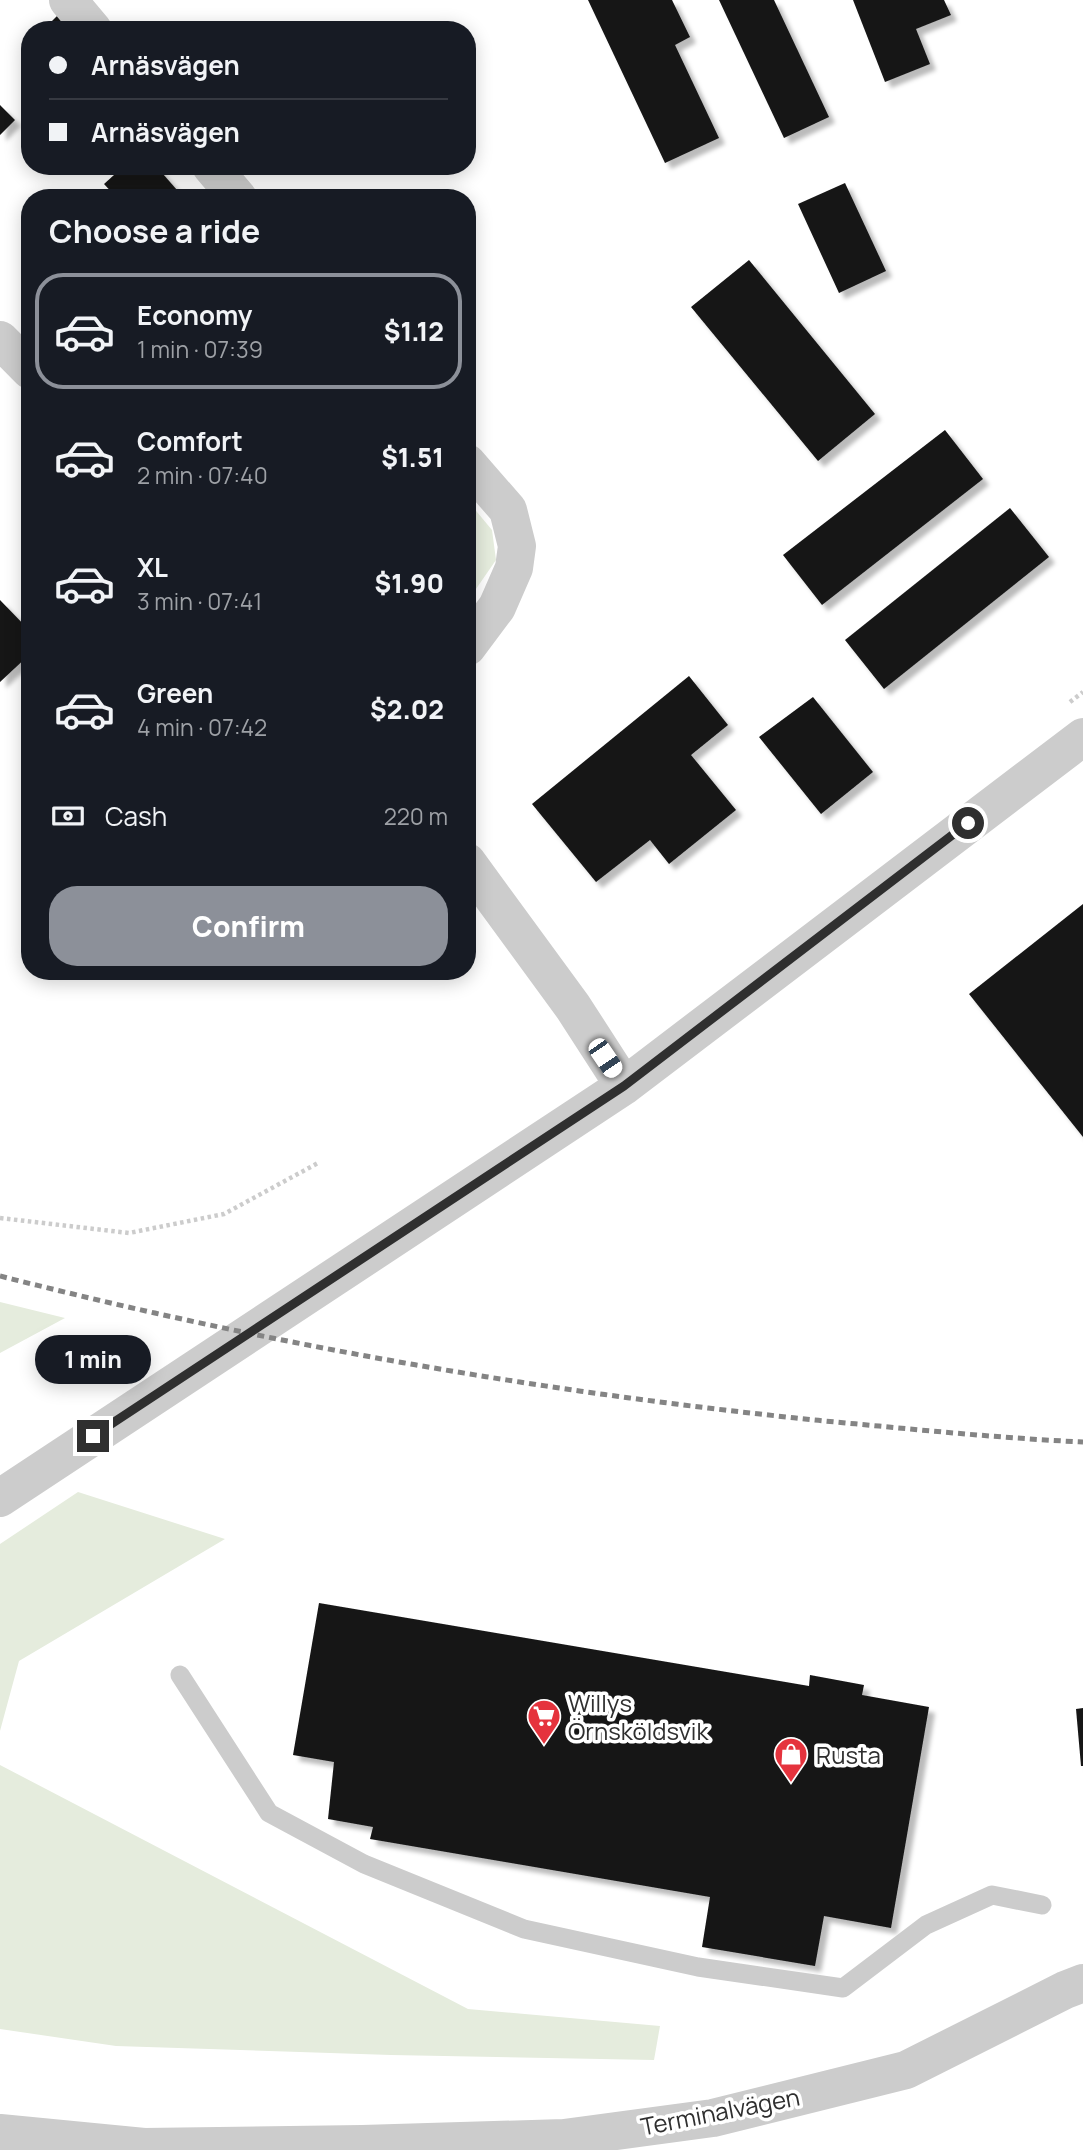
<!DOCTYPE html>
<html lang="en">
<head>
<meta charset="utf-8">
<style>
  body { margin:0; font-family:Manrope,sans-serif; background:#20242c; color:#f1f3f6; height:100vh; display:flex; flex-direction:column; font-size:26px; white-space:nowrap }
  * { box-sizing:border-box; margin:0 }
  p { font-size:23px; color:#9ea1a6 }
  .icon { flex:none; width:38px; height:38px; fill:none; stroke:currentColor; stroke-width:2; stroke-linecap:round; stroke-linejoin:round }
  .map { position:relative; flex:1; overflow:hidden }
  .details { position:absolute; left:21px; top:189px; width:455px; height:791px; display:flex; flex-direction:column; background:#171b24; border-radius:28px; box-shadow:0 4px 18px #0003 }
  .details>* { flex:none }
  .hud { position:absolute; left:21px; top:21px; width:455px; height:154px; border-radius:28px; box-shadow:0 4px 18px #0003; display:grid; align-content:center; height:154px; padding:0 28px; background:#171b24 }
  .end { position:absolute; width:32px; height:32px; margin:-16px; border:9px solid #2f2f2f; background:#fff; box-shadow:0 0 0 4px #fff }
  .from { border-radius:50% }
  .bubble { position:absolute; height:49px; border-radius:24px; background:#171b24; box-shadow:0 4px 18px #0003; font-size:23px; font-weight:800; line-height:49px; text-align:center }
  .car { position:absolute; width:21px; height:42px; margin:-21px -10px; border-radius:9px; box-shadow:0 0 5px 2px #0007; background:linear-gradient(#fff 24%,#345 0 40%,#fff 0 76%,#345 0 86%,#fff 0) }
  .hud b { display:flex; align-items:center; gap:24px; height:66px; font-size:26px }
  .hud b+b { border-top:2px solid #363941 }
  .hud i { width:18px; height:18px; background:#f1f3f6 }
  ul { padding:0; list-style:none }
  li { display:flex; align-items:center; gap:21px; height:116px; margin:0 14px 10px; padding:0 14px; border:4px solid transparent; border-radius:28px }
  li div { flex:1 }
  li b { display:block; font-size:26px }
  li em { font-style:normal; font-weight:800 }
  li.selected { border-color:#8c9099 }
  li>.icon { width:63px; height:63px; stroke-width:1.5 }
  h2 { padding:0 28px; font-size:32px; line-height:84px }
  .pay { display:flex; align-items:center; gap:18px; height:77px; padding:0 28px; font-size:26px }
  .pay p { margin-inline-start:auto }
  .action { display:flex; gap:14px; margin-top:auto; padding:14px 28px }
  .action a { flex:1; height:80px; border-radius:28px; background:#8c9099; color:#fff; font-size:28px; font-weight:800; line-height:80px; text-align:center }
  .map>svg:first-child { display:block }
  .green { fill:#e5ecdd }
  .building { fill:#161616; filter:url(#shadow) }
  .lines { fill:none; stroke-linecap:round; stroke-linejoin:round }
  .path { stroke:#ccc; stroke-width:4.5; stroke-dasharray:3.5 3.5; stroke-linecap:butt }
  .service { stroke:#ccc; stroke-width:19 }
  .minor { stroke:#ccc; stroke-width:38 }
  .tertiary { stroke:#ccc; stroke-width:38 }
  .rail { stroke:#848484; stroke-width:5; stroke-dasharray:7 5; stroke-linecap:butt }
  .route { stroke:#2f2f2f; stroke-width:9 }
  .labels { text-anchor:middle; dominant-baseline:central; stroke-width:7; stroke-linejoin:round; paint-order:stroke }
  .poi-label { font-size:24px; fill:#2f2f2f; stroke:#fff; text-anchor:start }
  .street-label { font-size:24px; fill:#2f2f2f; stroke:#fff }
</style>
</head>
<body>
<div class="map">
<svg width="1083" height="2150" viewBox="0 0 1083 2150">
  <defs>
    <filter id="shadow"><feDropShadow dx="6" dy="6" stdDeviation="2" flood-color="#0004"/></filter>
  </defs>
  <rect width="100%" height="100%" fill="#fff"/>
  <!-- green -->
  <path class="green" d="M467,500L492,530L496,560L467,602Z
    M0,1302L65,1318L0,1353Z
    M78,1492L225,1539L19,1661L0,1731V1544Z
    M0,1765L468,2009L660,2026L654,2060L391,2055L116,2046L0,2029Z"/>
  <!-- building -->
  <path class="building" d="M588,0H672L690,37L675,45L719,138L665,163Z
    M719,0H774L829,117L784,138Z
    M853,0H944L951,15L916,29L930,64L885,82Z
    M60,13L76,30H43Z
    M0,105L15,120L0,135Z
    M124,166H156L184,198H117L104,184Z
    M845,183L886,271L839,293L798,204Z
    M749,260L875,414L818,461L691,307Z
    M945,430L983,479L822,605L783,555Z
    M1010,508L1049,557L884,689L845,640Z
    M0,600L30,631V654L0,682Z
    M689,676L728,725L691,755L736,810L669,864L650,840L596,882L532,804Z
    M813,697L873,772L821,814L759,737Z
    M1083,904V1137L969,994Z
    M319,1603L809,1686L810,1675L864,1685L862,1695L929,1707L891,1928L824,1916L815,1966L702,1947L710,1897L370,1839L373,1827L328,1819L334,1762L293,1755Z
    M1083,1708V1766H1081L1076,1709Z"/>
  <g class="lines">
    <!-- path -->
    <path class="path" d="M1070,702L1083,692
      M0,1218L129,1233L224,1214L318,1163"/>
    <!-- service -->
    <path class="service" d="M180,1675L269,1813L364,1864L524,1929L698,1967L843,1988L926,1925L992,1895L1042,1905"/>
    <!-- minor -->
    <path class="minor" d="M68,0L93,30
      M211,166L238,198
      M467,463L508,510L517,546L514,568L497,607L467,647
      M0,2133L144,2147L362,2144L564,2138L713,2118L906,2070L1065,1990L1083,1983"/>
    <!-- tertiary -->
    <path class="tertiary" d="M0,340L30,370
      M467,862L573,1007L624,1086
      M0,1498L624,1086L1083,737"/>
    <!-- rail -->
    <path class="rail" d="M0,1276C271,1345 547,1393 825,1421C911,1429 997,1438 1083,1442"/>
  </g>
  <g class="lines">
    <!-- route -->
    <path class="route" d="M93,1436L624,1086L968,823"/>
  </g>
  <!-- icons -->
  <defs>
    <symbol id="supermarket-pin" viewBox="-11 -11 22 30"><path d="M0 17L-7.5 6A9.5 9.5 0 1 1 7.5 6Z" fill="#e5333d" stroke="#fff"/><path d="M-6-5.5h2.5l.6 2H6L4.5 2H-2.5L-4.4-4H-6ZM-1.5 3.2a1.3 1.3 0 1 0 .1 0ZM3 3.2a1.3 1.3 0 1 0 .1 0Z" fill="#fff"/></symbol>
    <symbol id="shop-pin" viewBox="-11 -11 22 30"><path d="M0 17L-7.5 6A9.5 9.5 0 1 1 7.5 6Z" fill="#e5333d" stroke="#fff"/><path d="M-5-2.5h2.3a2.7 3.5 0 0 1 5.4 0H5L5.5 6h-11ZM-1.5-2.5h3a1.5 2.3 0 0 0-3 0Z" fill="#fff"/></symbol>
  </defs>
  <g fill-rule="evenodd">
    <use href="#supermarket-pin" x="525" y="1697" width="38" height="52"/>
    <use href="#shop-pin" x="772" y="1735" width="38" height="52"/>
  </g>
  <g class="labels">
    <!-- poi labels -->
    <g class="poi-label">
      <text x="568" y="1702">Willys<tspan x="568" dy="28">Örnsköldsvik</tspan></text>
      <text x="816" y="1754">Rusta</text>
    </g>
    <!-- street labels -->
    <g class="street-label">
      <text transform="translate(720 2111) rotate(-11)">Terminalvägen</text>
    </g>
  </g>
</svg>
<i class="end from" style="left:968px;top:823px"></i>
<i class="end" style="left:93px;top:1436px"></i>
<div class="bubble" style="left:35px;top:1335px;width:116px">1 min</div>
<i class="car" style="left:605px;top:1058px;rotate:146deg"></i>
<div class="hud">
<b><i class="from"></i>Arnäsvägen</b>
<b><i></i>Arnäsvägen</b>
</div>
<section class="details">
<h2>Choose a ride</h2>
<ul>
<li class="selected"><svg class="icon" aria-label="car" viewBox="0 0 24 24"><path d="M5 17H2v-5l4-1 3-4h7l3 4 3 1v5h-3M9 17h6M6 11h13"/><circle cx="7" cy="17" r="2"/><circle cx="17" cy="17" r="2"/></svg><div><b>Economy</b><p>1 min · 07:39</p></div><em>$1.12</em></li>
<li><svg class="icon" aria-label="car" viewBox="0 0 24 24"><path d="M5 17H2v-5l4-1 3-4h7l3 4 3 1v5h-3M9 17h6M6 11h13"/><circle cx="7" cy="17" r="2"/><circle cx="17" cy="17" r="2"/></svg><div><b>Comfort</b><p>2 min · 07:40</p></div><em>$1.51</em></li>
<li><svg class="icon" aria-label="car" viewBox="0 0 24 24"><path d="M5 17H2v-5l4-1 3-4h7l3 4 3 1v5h-3M9 17h6M6 11h13"/><circle cx="7" cy="17" r="2"/><circle cx="17" cy="17" r="2"/></svg><div><b>XL</b><p>3 min · 07:41</p></div><em>$1.90</em></li>
<li><svg class="icon" aria-label="car" viewBox="0 0 24 24"><path d="M5 17H2v-5l4-1 3-4h7l3 4 3 1v5h-3M9 17h6M6 11h13"/><circle cx="7" cy="17" r="2"/><circle cx="17" cy="17" r="2"/></svg><div><b>Green</b><p>4 min · 07:42</p></div><em>$2.02</em></li>
</ul>
<div class="pay"><svg class="icon" aria-label="cash" viewBox="0 0 24 24"><path d="M3 7h18v10H3z"/><circle cx="12" cy="12" r="2"/></svg>Cash<p>220 m</p></div>
<div class="action"><a>Confirm</a></div>
</section>
</div>
</body>
</html>
